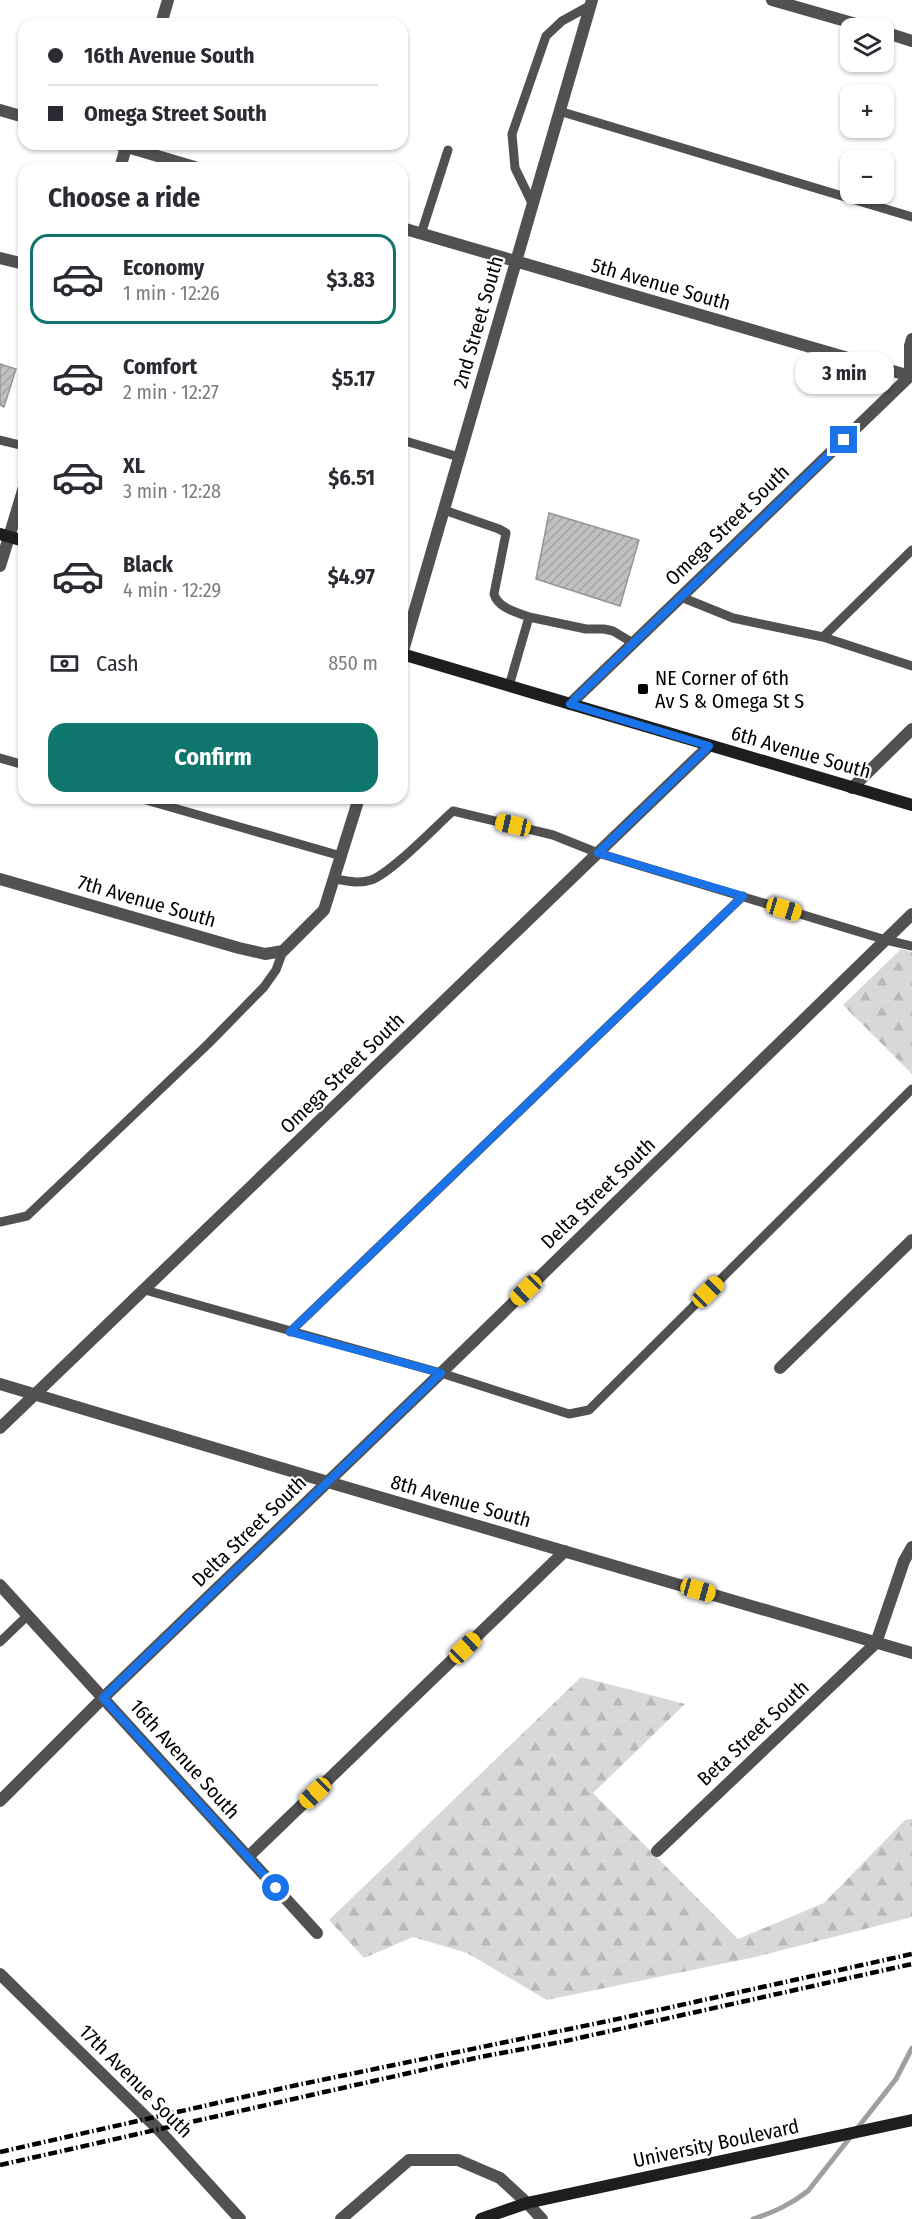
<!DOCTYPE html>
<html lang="en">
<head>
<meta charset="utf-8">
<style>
  body { margin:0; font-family:"Fira Sans Condensed",sans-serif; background:#f2f2f3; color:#2b2b33; height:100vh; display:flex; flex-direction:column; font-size:22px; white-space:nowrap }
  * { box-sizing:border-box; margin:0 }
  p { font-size:20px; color:#7c7c81 }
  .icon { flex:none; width:33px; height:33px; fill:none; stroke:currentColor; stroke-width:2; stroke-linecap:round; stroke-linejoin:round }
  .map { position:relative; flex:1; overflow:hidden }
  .drawer { position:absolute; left:18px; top:162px; width:390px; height:642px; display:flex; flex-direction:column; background:#fff; border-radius:18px; box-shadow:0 2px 4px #0004 }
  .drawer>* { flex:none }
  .hud { position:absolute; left:18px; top:18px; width:390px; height:132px; border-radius:18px; box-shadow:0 2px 4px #0004; display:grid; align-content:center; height:132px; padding:0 30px; background:#fff }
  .buttons { position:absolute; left:840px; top:18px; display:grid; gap:12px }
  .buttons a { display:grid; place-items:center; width:54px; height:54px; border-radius:12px; background:#fff; box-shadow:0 2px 4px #0004; font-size:30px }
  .end { position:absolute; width:27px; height:27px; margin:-14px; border:8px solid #1a73e8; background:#fff; box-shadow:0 0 0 3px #fff }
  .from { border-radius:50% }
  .bubble { position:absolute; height:42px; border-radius:18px; background:#fff; box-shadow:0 2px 4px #0004; font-size:20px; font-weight:700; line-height:42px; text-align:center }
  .car { position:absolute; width:18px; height:36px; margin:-18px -9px; border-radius:8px; box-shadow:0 0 4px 2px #0007; background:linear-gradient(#f5c518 24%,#345 0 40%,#f5c518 0 76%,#345 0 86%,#f5c518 0) }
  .hud b { display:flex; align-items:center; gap:21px; height:57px; font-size:22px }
  .hud b+b { border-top:2px solid #e1e1e2 }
  .hud i { width:15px; height:15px; background:#2b2b33 }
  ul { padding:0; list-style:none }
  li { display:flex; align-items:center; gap:18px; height:90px; margin:0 12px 9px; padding:0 18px; border:3px solid transparent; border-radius:18px }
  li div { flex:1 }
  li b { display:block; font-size:22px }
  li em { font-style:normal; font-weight:700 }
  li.active { border-color:#0f766e }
  li>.icon { width:54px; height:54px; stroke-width:1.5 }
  h2 { padding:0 30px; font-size:27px; line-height:72px }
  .pay { display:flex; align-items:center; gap:15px; height:66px; padding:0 30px; font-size:22px }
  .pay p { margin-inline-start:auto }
  .button { display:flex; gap:12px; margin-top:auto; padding:12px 30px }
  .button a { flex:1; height:69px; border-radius:18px; background:#0f766e; color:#fff; font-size:24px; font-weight:700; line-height:69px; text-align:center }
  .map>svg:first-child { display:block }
  .forest { fill:url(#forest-firs) }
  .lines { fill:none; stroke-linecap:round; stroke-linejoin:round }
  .stream { stroke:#9f9f9f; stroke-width:5 }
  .building { fill:url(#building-hatch); stroke:#959595; stroke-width:1.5 }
  .service { stroke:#515151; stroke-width:9 }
  .minor { stroke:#515151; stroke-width:12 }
  .tertiary { stroke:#515151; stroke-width:12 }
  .secondary { stroke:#1e1e1e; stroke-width:12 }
  .rail { stroke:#000; stroke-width:4.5; stroke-dasharray:9 3 1.5 3; stroke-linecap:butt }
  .route { stroke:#1a73e8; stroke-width:8 }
  .poi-dot { fill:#000; stroke:#fff; stroke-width:2 }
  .labels { text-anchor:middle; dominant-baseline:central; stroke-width:4.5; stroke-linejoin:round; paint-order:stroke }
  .street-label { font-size:20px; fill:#000; stroke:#fff }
  .poi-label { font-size:20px; fill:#000; stroke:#fff; text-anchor:start }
</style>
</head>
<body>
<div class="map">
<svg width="912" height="2219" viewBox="0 0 912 2219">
  <defs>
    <pattern id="forest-firs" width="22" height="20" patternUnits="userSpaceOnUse" patternTransform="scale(1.5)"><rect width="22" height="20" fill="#d8d8d8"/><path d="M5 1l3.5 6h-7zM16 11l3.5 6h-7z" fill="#b8b8b8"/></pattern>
    <pattern id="building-hatch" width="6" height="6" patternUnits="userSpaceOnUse" patternTransform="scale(1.5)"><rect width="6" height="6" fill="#c0c0c0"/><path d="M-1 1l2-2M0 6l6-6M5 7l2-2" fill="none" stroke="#a3a3a3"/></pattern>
  </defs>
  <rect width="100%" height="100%" fill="#fff"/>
  <!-- forest -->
  <path class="forest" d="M901,949L912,952V1074L843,1005Z
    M581,1677L685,1704L593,1793L738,1939L824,1903L905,1820L912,1819V1917L755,1957L547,2000L467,1953L413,1937L364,1958L329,1920Z"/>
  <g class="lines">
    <!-- stream -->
    <path class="stream" d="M753,2219C774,2212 790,2205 808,2191L896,2079L912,2048"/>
  </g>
  <!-- building -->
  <path class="building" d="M0,364L16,369L4,407L0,405Z
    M549,513L639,540L620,606L536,579Z"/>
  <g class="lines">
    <!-- service -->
    <path class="service" d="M559,111L912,217
      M532,203L515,168L512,134L546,36L562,21L591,5
      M421,234L448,150
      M0,440L24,446
      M402,440L459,457
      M444,510L499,529L506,533L494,594C498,608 516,612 529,617L509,686
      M681,597L733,618L823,637L912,666
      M529,617L586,629H604L613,631L633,643
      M823,637L912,550
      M0,758L24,765
      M139,798L341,856
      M335,879C347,881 359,884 371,880C391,873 435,827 453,811L553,835L598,853L886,940L912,946
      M0,1222L27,1216L208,1044L264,987L276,970L283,951
      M145,1290L441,1373L569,1414L589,1410L912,1089
      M290,1332L743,896
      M0,1642L28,1615"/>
    <!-- minor -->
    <path class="minor" d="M772,0L870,28
      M884,32L912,41
      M0,110L24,117
      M117,144L198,168
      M402,228L910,376V346L912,339
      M0,258L24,264
      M0,566L9,537
      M402,654L592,0
      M570,704L912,374
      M852,788L912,729
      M0,879L239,948L265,954L283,951L324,910L359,798
      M780,1368L912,1240
      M0,1384L328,1482L912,1653
      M0,1428L709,746
      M0,1585L317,1933
      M0,1801L103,1698L441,1373L912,914
      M657,1851L876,1643L904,1561L912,1547
      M248,1857L565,1551
      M0,1974L159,2130L240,2219
      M341,2219L409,2160H458L500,2178L527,2203"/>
    <!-- tertiary -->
    <path class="tertiary" d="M161,24L168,0
      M120,168L127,144
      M9,537L24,487
      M527,2203L542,2219"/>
    <!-- secondary -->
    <path class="secondary" d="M0,534L24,541
      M402,654L912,805
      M481,2219L527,2203L912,2120"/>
    <!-- rail -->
    <path class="rail" d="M0,2152L297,2085L613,2020L912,1954
      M0,2165L480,2057L561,2042L912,1964"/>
  </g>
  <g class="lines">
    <!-- route -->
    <path class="route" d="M276,1888L103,1698L441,1373L290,1332L743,896L598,853L709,746L570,704L844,440"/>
  </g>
  <!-- markers -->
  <rect class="poi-dot" x="637" y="683" width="12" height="12" rx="3"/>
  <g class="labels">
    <!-- street labels -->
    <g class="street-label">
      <text transform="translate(661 284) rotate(16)">5th Avenue South</text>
      <text transform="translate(478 322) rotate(-74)">2nd Street South</text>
      <text transform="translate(727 525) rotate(-44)">Omega Street South</text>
      <text transform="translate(801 752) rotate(16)">6th Avenue South</text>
      <text transform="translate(147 901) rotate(16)">7th Avenue South</text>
      <text transform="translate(342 1073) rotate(-44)">Omega Street South</text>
      <text transform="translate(598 1193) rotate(-44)">Delta Street South</text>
      <text transform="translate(461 1501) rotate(16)">8th Avenue South</text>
      <text transform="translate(249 1531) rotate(-44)">Delta Street South</text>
      <text transform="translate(753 1733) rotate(-43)">Beta Street South</text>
      <text transform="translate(185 1759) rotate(48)">16th Avenue South</text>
      <text transform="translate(136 2081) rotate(45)">17th Avenue South</text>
      <text transform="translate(716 2143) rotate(-12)">University Boulevard</text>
    </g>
    <!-- poi labels -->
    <g class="poi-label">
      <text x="655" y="678">NE Corner of 6th<tspan x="655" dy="23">Av S &amp; Omega St S</tspan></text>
    </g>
  </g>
</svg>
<div class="buttons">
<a><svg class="icon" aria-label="layers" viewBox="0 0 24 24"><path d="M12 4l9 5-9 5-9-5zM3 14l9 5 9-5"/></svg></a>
<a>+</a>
<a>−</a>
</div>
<i class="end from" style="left:276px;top:1888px"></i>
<i class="end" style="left:844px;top:440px"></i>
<div class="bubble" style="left:795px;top:352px;width:99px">3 min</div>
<i class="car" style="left:513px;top:825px;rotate:283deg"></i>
<i class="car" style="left:784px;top:909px;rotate:107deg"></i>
<i class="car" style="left:526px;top:1290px;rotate:226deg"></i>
<i class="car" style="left:708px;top:1292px;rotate:45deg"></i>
<i class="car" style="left:698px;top:1590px;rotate:106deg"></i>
<i class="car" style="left:465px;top:1648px;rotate:46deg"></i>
<i class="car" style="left:315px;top:1793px;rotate:226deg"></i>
<div class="hud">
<b><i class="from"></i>16th Avenue South</b>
<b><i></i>Omega Street South</b>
</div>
<section class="drawer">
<h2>Choose a ride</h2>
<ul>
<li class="active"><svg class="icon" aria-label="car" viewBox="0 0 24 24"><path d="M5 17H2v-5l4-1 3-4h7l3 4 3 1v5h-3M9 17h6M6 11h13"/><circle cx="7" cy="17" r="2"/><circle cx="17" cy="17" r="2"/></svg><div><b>Economy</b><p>1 min · 12:26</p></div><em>$3.83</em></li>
<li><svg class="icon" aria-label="car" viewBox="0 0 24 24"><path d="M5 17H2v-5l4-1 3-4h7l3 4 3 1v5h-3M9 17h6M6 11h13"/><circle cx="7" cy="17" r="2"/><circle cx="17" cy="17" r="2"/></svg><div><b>Comfort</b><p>2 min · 12:27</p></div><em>$5.17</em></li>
<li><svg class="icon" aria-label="car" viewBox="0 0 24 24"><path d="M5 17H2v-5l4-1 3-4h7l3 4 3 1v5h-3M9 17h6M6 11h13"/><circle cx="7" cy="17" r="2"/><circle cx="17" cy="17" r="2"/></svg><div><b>XL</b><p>3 min · 12:28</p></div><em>$6.51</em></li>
<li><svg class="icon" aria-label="car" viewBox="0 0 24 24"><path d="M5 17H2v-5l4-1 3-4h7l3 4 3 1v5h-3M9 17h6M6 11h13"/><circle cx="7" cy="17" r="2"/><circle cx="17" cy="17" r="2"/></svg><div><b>Black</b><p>4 min · 12:29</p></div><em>$4.97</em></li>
</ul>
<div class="pay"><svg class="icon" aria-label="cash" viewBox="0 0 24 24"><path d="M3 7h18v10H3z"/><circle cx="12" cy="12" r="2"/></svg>Cash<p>850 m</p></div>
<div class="button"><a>Confirm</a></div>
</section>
</div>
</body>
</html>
